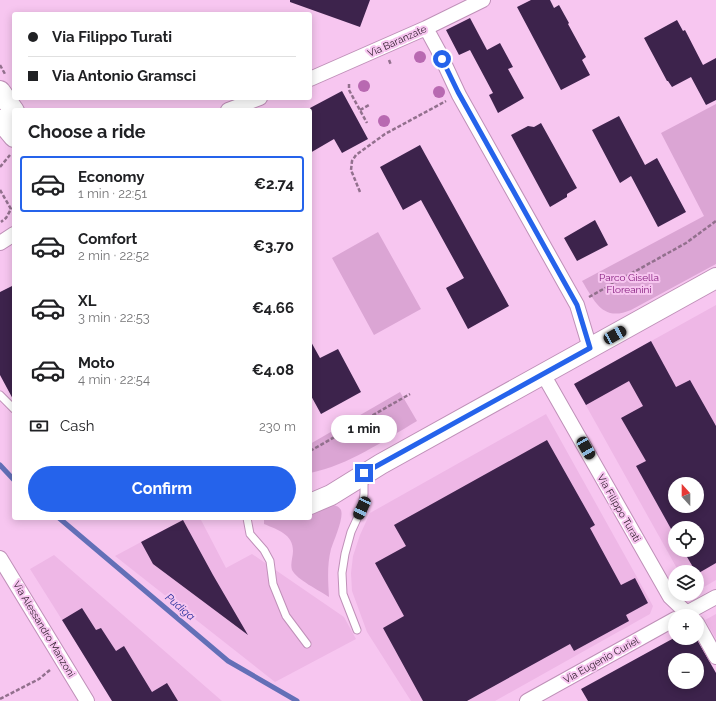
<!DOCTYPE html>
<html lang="en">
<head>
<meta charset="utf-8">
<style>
  body { margin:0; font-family:Raleway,sans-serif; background:#f6f6f6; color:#202124; height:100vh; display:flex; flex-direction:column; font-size:15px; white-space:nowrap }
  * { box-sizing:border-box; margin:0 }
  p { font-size:13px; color:#757577 }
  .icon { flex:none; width:22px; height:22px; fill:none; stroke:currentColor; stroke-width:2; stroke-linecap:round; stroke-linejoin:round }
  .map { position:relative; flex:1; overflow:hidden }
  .side { position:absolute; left:12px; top:108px; width:300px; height:412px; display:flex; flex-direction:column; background:#fff; border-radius:4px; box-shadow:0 2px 10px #0003 }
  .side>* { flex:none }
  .guide { position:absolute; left:12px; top:12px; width:300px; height:88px; border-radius:4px; box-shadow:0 2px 10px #0003; display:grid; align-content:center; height:88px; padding:0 16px; background:#fff }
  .needle { width:26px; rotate:339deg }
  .controls { position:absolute; left:668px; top:477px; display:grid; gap:8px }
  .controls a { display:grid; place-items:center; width:36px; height:36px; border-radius:50%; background:#fff; box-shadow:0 2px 10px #0003; font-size:20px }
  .end { position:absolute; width:18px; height:18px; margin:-9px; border:5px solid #2563eb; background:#fff; box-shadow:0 0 0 2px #fff }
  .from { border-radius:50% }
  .bubble { position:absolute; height:28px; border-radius:14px; background:#fff; box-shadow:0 2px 10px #0003; font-size:13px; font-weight:700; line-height:28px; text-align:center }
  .car { position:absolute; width:12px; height:24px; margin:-12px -6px; border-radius:5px; box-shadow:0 0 3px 1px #0007; background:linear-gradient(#222 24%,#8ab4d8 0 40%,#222 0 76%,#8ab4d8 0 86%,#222 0) }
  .guide b { display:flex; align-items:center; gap:14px; height:38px; font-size:15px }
  .guide b+b { border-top:1px solid #e0e0e0 }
  .guide i { width:10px; height:10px; background:#202124 }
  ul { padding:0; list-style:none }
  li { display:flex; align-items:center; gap:12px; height:56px; margin:0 8px 6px; padding:0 8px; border:2px solid transparent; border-radius:4px }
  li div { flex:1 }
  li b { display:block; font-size:15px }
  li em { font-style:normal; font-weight:700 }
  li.current { border-color:#2563eb }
  li>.icon { width:36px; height:36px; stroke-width:1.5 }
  h2 { padding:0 16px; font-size:18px; line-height:48px }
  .pay { display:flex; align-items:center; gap:10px; height:44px; padding:0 16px; font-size:15px }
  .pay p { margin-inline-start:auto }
  .cta { display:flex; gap:8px; margin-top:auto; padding:8px 16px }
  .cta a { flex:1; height:46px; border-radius:24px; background:#2563eb; color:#fff; font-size:16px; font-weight:700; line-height:46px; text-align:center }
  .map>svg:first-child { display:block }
  .built { fill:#eeb7e6; fill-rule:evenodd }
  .green { fill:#dba5d4 }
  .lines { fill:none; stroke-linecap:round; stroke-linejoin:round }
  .stream { stroke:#636fb7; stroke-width:5 }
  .building { fill:#3d234c; fill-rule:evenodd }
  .lane-casing { stroke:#bf90b8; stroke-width:9 }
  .street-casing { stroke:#bf90b8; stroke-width:16 }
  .secondary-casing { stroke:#bf90b8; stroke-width:22 }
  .path { stroke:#92708d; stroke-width:2.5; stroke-dasharray:4 2; stroke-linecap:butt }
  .lane { stroke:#fff; stroke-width:7 }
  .street { stroke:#fff; stroke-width:14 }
  .secondary { stroke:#fff; stroke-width:20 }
  .tree { fill:#b869b1 }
  .route { stroke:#2563eb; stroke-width:5 }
  .labels { text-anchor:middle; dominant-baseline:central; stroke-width:4; stroke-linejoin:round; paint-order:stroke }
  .street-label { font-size:10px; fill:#2e1c2b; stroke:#f7c6f0 }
  .park-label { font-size:10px; fill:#841d7d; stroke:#f7c6f0 }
  .water-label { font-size:11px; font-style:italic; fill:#262f9c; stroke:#f7c6f0 }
</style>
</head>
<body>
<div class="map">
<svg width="716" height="701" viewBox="0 0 716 701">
  <rect width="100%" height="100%" fill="#f7c6f0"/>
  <!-- built -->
  <path class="built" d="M716,305V580L697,591V572H679L574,384ZM675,484H697V506H675ZM675,528H697V550H675Z
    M546,414L653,606L650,614L495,701H411L367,632L352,591L351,573L353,556L360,535L370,513Z
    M186,518H200L226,568L252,554L344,617L356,639L275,682L115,556Z
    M54,555L222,701H113L30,569Z
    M716,614V639L705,620Z"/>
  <!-- green -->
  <path class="green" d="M716,104V264L631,310C603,322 595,302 582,281L704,216L661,133Z
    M378,232L421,309L374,335L332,258Z
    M400,392L417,421C383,441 349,465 310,473V444Z
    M330,504C334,505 339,506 341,510C344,518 334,540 331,549C327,565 328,580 329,597C319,590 297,580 292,570C290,564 293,557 293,551C293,534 278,530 264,524V518H310V513Z"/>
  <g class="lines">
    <!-- stream -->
    <path class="stream" d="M0,465L14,480
      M59,518L228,661L297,701"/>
  </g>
  <!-- building -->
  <path class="building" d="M290,0H370L360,27L290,2Z
    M531,0H550L554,8L559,5L569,23L568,24L586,57L582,60L590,75L561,90L517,7Z
    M470,18L487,50L500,43L513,67L508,69L524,98L498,113L489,95L493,93L470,50L459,55L446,30Z
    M677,20L683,31L685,30L703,65L716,58V100L706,105L691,77L672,87L668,81H667L644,38Z
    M342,91L368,139L342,153L334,139L310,153V108Z
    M619,116L645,165L657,158L686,212L658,227L631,176L620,183L592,130Z
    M541,123L577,188L567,194V197L550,207L511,135L528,126L534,127Z
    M420,145L509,306L468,329L446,288L464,278L421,200L403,210L380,167Z
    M595,220L608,245L577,261L564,238Z
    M14,285V401L0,375V292Z
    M310,340L320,358L338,349L361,392L321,414L310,394Z
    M651,341L676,387L690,380L716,426V563L697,574L683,550H697V528H675V536L636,466L646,461L621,418L643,406L629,381L586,405L574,384ZM675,484H697V506H675Z
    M547,440L595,525L590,528L621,585L635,578L648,603L626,615L629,621L574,651L570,644L467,701H423L383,628L404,616L375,563L406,546L394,525Z
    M183,520L213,575L248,635L153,564L141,542Z
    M82,608L96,630L101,628L116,651L124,646L152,692L167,683L178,701H112L62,620Z
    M674,638H696L716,673V701H588L581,689ZM675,660H697V682H675Z"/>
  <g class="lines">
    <defs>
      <path id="lane" d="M0,395L14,409
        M247,518L250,534L264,550L270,561L273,584L286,616L307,644
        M357,630L343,594L342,573L345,554L351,532L362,508L364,494V478"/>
      <path id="street" d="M426,28L438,50L459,95L577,305L590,348
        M310,79L426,28L483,0
        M228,110L260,98
        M0,243L14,234
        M543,374L670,597L690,616
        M0,558L87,701
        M681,616L716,597
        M697,623L716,657
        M527,701L675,619"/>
      <path id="secondary" d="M0,91L14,111
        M0,120L14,137
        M310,504L331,495L381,464L716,278"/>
    </defs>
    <!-- lane casing -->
    <use href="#lane" class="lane-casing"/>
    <!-- street casing -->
    <use href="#street" class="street-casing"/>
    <!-- secondary casing -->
    <use href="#secondary" class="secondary-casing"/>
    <!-- path -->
    <path class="path" d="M389,60L391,65
      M0,65L5,74
      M349,84V90L367,123
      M360,110L369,105
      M0,167L10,155
      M0,190L11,209L6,218L1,222
      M360,192L351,170L352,161L356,155L385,134L446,101
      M589,297L686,243L716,221
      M310,451L410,394
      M0,699L39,679L50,670"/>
    <!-- lane -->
    <use href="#lane" class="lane"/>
    <!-- street -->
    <use href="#street" class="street"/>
    <!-- secondary -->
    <use href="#secondary" class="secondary"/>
  </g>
  <!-- trees -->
  <g class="tree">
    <circle cx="420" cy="57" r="6"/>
    <circle cx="364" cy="86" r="6"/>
    <circle cx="439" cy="92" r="6"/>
    <circle cx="384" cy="121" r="6"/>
  </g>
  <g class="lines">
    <!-- route -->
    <path class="route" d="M364,473L590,348L577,305L458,92L442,59"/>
  </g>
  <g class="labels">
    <!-- street labels -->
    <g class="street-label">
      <text transform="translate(397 41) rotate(-24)">Via Baranzate</text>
      <text transform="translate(619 508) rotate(60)">Via Filippo Turati</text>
      <text transform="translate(44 629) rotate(59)">Via Alessandro Manzoni</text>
      <text transform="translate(601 660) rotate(-29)">Via Eugenio Curiel</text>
    </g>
    <!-- park labels -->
    <g class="park-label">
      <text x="629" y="277">Parco Gisella<tspan x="629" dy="12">Floreanini</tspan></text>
    </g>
    <!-- water labels -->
    <g class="water-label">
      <text transform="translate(180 607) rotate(40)">Pudiga</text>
    </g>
  </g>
</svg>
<div class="controls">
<a><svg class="needle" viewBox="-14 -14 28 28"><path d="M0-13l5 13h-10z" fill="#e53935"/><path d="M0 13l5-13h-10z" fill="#757577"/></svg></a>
<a><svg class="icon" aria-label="locate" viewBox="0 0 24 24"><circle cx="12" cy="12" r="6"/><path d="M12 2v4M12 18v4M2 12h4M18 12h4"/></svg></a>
<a><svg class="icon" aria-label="layers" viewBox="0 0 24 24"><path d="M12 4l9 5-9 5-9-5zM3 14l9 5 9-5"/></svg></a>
<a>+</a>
<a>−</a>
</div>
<i class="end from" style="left:442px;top:59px"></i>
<i class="end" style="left:364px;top:473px"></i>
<div class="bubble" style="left:331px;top:415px;width:66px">1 min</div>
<i class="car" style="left:615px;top:335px;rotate:61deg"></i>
<i class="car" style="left:586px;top:448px;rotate:150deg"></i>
<i class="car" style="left:362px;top:508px;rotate:205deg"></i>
<div class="guide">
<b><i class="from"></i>Via Filippo Turati</b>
<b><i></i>Via Antonio Gramsci</b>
</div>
<section class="side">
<h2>Choose a ride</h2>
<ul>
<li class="current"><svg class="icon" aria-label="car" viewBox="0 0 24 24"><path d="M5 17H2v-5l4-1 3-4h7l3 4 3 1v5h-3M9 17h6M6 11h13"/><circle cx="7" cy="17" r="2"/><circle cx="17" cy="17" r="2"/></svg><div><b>Economy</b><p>1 min · 22:51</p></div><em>€2.74</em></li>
<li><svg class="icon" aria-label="car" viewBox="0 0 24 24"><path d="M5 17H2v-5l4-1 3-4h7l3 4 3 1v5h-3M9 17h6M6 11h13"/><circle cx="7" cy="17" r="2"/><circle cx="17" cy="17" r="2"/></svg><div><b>Comfort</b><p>2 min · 22:52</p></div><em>€3.70</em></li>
<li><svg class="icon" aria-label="car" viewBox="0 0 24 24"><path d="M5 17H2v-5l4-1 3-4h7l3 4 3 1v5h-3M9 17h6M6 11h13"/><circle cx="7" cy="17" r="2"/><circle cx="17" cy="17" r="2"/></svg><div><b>XL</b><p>3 min · 22:53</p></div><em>€4.66</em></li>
<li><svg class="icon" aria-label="car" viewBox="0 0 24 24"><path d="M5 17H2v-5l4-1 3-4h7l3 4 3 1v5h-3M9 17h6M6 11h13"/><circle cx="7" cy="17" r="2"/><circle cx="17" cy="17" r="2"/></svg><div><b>Moto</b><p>4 min · 22:54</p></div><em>€4.08</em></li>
</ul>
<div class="pay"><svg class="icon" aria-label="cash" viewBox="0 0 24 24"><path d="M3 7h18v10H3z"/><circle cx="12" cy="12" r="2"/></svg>Cash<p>230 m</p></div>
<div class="cta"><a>Confirm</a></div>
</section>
</div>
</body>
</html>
